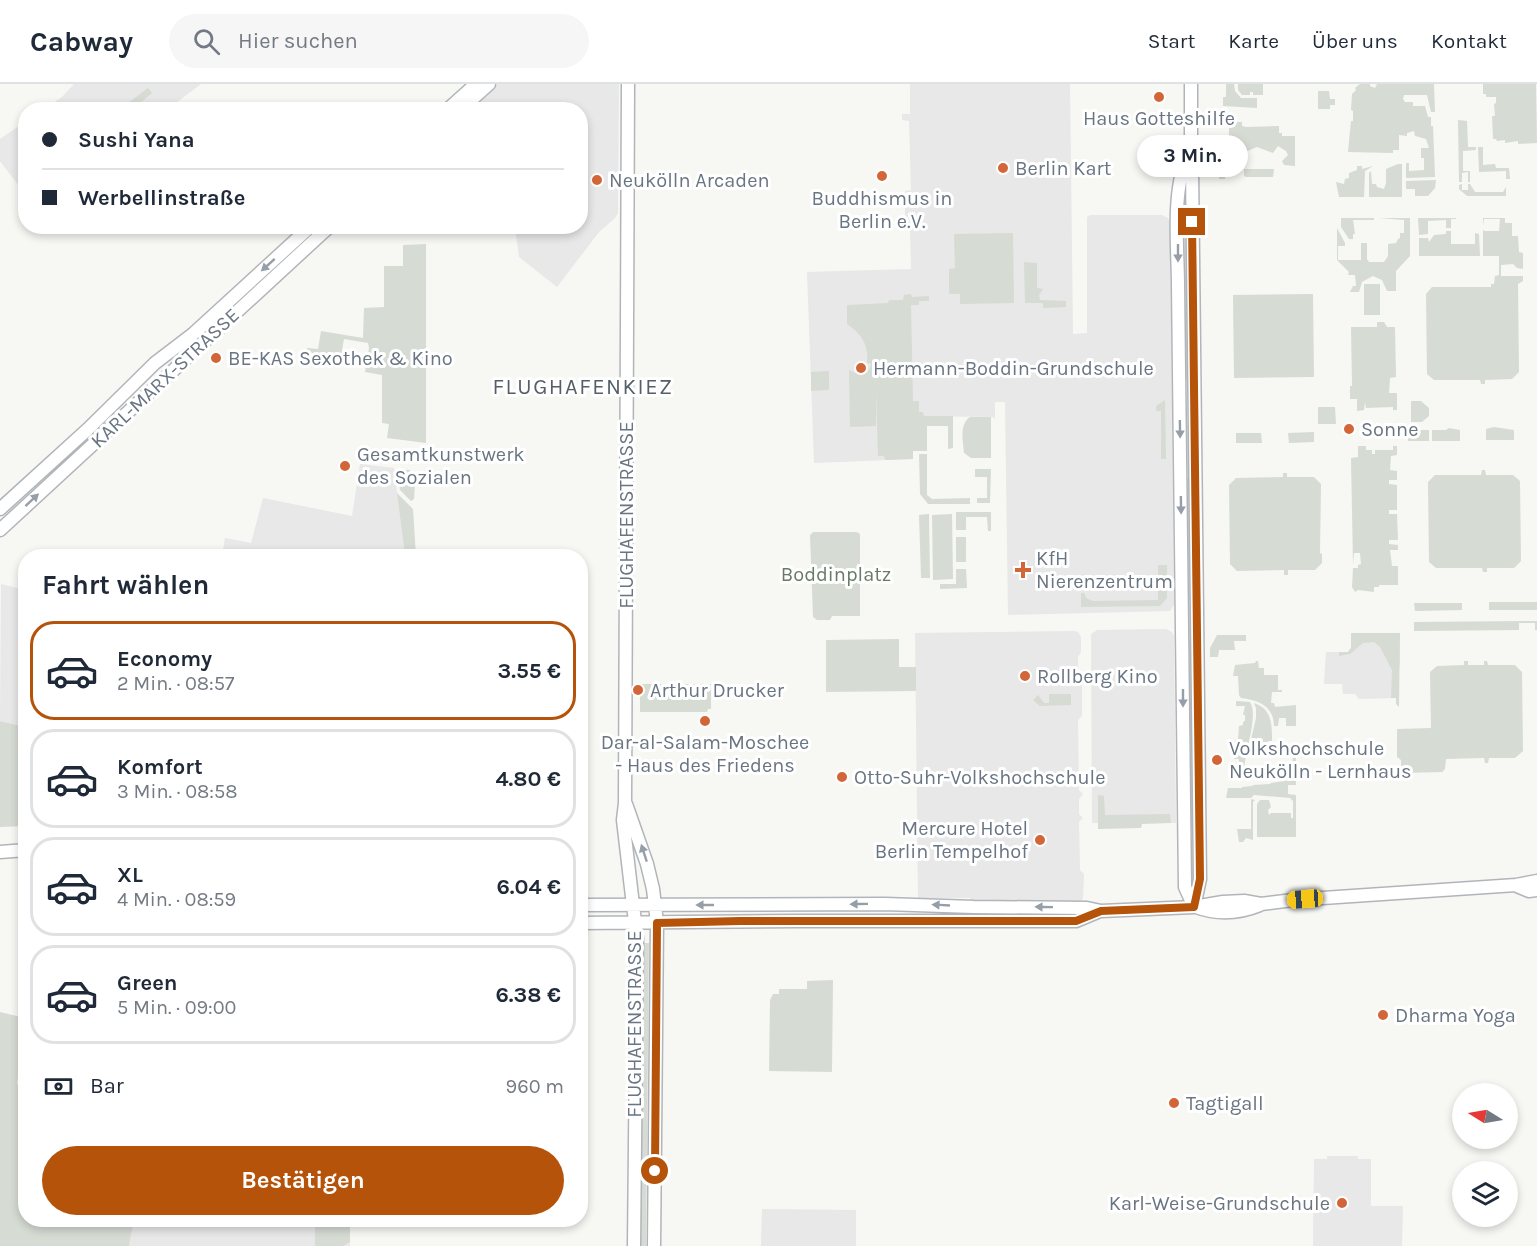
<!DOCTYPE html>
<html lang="de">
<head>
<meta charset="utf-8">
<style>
  body { margin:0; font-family:Karla,sans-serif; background:#f6f6f7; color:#1f2937; height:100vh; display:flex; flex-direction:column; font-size:22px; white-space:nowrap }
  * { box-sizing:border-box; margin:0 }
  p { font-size:20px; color:#747a83 }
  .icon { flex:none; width:33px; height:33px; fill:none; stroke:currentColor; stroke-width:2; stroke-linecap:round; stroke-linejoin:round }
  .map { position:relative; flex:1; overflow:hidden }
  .drawer { position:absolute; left:18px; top:465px; width:570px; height:678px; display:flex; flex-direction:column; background:#fff; border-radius:24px; box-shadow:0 3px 9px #0003 }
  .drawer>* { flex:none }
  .banner { position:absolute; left:18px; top:18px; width:570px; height:132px; border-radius:24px; box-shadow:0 3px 9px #0003; display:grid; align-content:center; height:132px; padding:0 24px; background:#fff }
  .needle { width:39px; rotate:281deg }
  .tools { position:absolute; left:1452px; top:999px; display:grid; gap:12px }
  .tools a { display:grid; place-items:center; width:66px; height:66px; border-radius:50%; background:#fff; box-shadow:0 3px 9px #0003; font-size:30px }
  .end { position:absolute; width:27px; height:27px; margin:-14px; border:8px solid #b45309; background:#fff; box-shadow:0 0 0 3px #fff }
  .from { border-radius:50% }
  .bubble { position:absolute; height:42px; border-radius:21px; background:#fff; box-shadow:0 3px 9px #0003; font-size:20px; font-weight:700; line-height:42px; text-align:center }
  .car { position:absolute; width:18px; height:36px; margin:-18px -9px; border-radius:8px; box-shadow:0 0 4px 2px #0007; background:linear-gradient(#f5c518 24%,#345 0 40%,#f5c518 0 76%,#345 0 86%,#f5c518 0) }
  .banner b { display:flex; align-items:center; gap:21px; height:57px; font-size:22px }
  .banner b+b { border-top:2px solid #e0e1e3 }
  .banner i { width:15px; height:15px; background:#1f2937 }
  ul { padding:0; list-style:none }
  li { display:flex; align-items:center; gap:18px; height:99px; margin:0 12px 9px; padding:0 12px; border:3px solid #e0e1e3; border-radius:24px }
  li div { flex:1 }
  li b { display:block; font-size:22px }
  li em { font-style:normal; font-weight:700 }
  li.active { border-color:#b45309 }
  li>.icon { width:54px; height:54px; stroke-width:1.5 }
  h2 { padding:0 24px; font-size:27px; line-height:72px }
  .pay { display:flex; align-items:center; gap:15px; height:66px; padding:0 24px; font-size:22px }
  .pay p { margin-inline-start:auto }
  .cta { display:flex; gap:12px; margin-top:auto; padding:12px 24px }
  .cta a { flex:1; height:69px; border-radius:36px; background:#b45309; color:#fff; font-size:24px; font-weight:700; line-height:69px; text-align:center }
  header { display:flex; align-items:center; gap:36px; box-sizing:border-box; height:84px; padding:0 30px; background:#fff; border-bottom:2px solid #e0e1e3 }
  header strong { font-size:28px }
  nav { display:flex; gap:33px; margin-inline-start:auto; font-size:21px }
  .search { width:420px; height:54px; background:#f6f6f7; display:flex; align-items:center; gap:15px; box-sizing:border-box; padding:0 21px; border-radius:33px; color:#747a83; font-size:22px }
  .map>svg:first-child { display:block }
  .built { fill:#e7e8e7 }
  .green { fill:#d6dbd4 }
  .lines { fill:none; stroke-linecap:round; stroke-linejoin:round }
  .secondary-casing { stroke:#b1b5ba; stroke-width:15 }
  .secondary { stroke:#fff; stroke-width:12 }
  .oneway { fill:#969ea8 }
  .route { stroke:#b45309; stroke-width:8 }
  .poi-dot { fill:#d36638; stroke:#fff; stroke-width:2 }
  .labels { text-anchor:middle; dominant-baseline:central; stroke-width:6; stroke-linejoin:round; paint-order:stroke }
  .poi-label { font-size:20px; fill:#697582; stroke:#fff; text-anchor:start }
  .street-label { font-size:20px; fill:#697582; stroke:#fff }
  .park-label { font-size:20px; fill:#697a67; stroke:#fff }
  .quarter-label { font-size:22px; letter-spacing:1.5px; fill:#565f68; stroke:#fff }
</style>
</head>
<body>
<header>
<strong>Cabway</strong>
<div class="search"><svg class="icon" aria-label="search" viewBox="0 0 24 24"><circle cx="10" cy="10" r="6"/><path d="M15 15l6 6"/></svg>Hier suchen</div>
<nav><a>Start</a><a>Karte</a><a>Über uns</a><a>Kontakt</a></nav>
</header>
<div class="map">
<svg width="1537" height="1162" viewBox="0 0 1537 1162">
  <rect width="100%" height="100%" fill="#f7f7f4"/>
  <!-- built -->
  <path class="built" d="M74,0H201L168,25L43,26L62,13Z
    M498,0H619L618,129L615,134L599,148L557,203L519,173L515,143L580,142V26L484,25L476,19Z
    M910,0H1070L1073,250L1087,249V133L1090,131H1162L1168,134L1170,138L1174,521L1170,527L1008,531L1005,318H995V335L993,333L913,332V375L814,379L807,188L911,185L910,143L905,136V107L911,106L909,37L902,36V30H910Z
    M25,38V110L0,77V55Z
    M360,380L394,384L405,472H222L225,454L251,459L263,414L352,432Z
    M1,500L25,506V643L0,637Z
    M1166,545L1172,548L1174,552L1176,739H1092L1091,550L1097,546Z
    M1074,547L1078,548L1081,553V568L1078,573V595L1082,600V632L1078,636L1079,706L1083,710L1079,715V730L1083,734L1079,738L1080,786L1084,790L1083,815L1077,819H974L970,814H918L915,549Z
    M1351,549H1400V581L1396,585V614L1359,615L1355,610H1343L1342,600H1324L1326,568H1348L1351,564Z
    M1327,1072H1358V1075H1371V1122H1403L1402,1162H1313L1314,1075H1327Z
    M762,1125L856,1126V1162H761Z
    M134,1136H350V1162H129Z"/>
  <!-- green -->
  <path class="green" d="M1226,0H1234L1235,7L1241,14H1257V24L1223,22V13H1226Z
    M1238,0H1263V11H1253V8H1250V11H1242L1238,6Z
    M1360,0H1370V2L1375,4L1377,0H1434L1435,28H1431L1427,11H1404L1403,15L1405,18H1413V22H1425L1428,33H1431V42H1433L1435,93L1406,94V79H1409V87L1424,86V74H1421V64H1429L1426,55L1415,52L1414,47L1407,49V52L1399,51V66H1393V69L1348,68L1351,37H1353V27L1351,26L1352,10L1356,6L1355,4Z
    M1483,0H1536L1537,59L1518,60V57L1505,59V56L1497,57L1496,55H1493L1492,32H1495L1494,20L1496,19V13H1486V10H1483Z
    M148,4L152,9L140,19L144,25H120Z
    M1318,7H1329L1330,15H1335V21H1330V25H1318Z
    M1458,36L1467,37L1468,63H1476V66L1463,67V87H1470V98H1468V88L1462,89V98H1459Z
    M1229,38H1242V42L1246,43L1279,42V49H1282V52H1295V82L1284,81L1282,77L1288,71L1286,67L1278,62L1273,69L1257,63L1245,68L1241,63L1238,64L1233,70L1236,74L1232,82L1225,87V95H1219V79H1222V73L1225,72V52L1229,51Z
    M1478,63H1483V81L1495,80L1496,84H1509L1510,95H1506V87L1479,88Z
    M1398,80H1402V113H1369V89L1371,87L1372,100H1376L1377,103L1384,105L1386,99V85Z
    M1357,82H1362V85L1373,82L1365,87L1364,113H1339L1336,98L1344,100L1345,95L1349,94V89L1357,86Z
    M1244,85H1274L1273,93H1246L1244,92Z
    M1436,96L1435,104L1428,112H1415V105H1406V97Z
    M1462,100V106H1468V100H1470L1475,108H1503L1506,103V112H1467L1459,105V101Z
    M1341,134H1374V136H1353L1355,150H1353V155H1349L1341,143Z
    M1379,134H1410V172L1396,187V207H1387L1382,196L1373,192L1362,198L1359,208H1350L1353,202H1356L1355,191H1348L1349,188L1337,176V144L1345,159V162H1338V176H1361V159H1367V175L1369,178H1384L1388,172V160L1396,159L1398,155L1400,154V149H1404V136Z
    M1418,134H1456V135H1451V144H1446V136L1428,137V150L1419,151Z
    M1483,134H1505V139H1512V152H1518L1519,168L1523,169V185L1517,184L1513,180L1501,181V192H1523V197L1518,200L1519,288L1512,295L1485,296V300H1481L1480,296H1434L1427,290L1426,210L1432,203H1491V200H1494L1495,192L1499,191V172H1483V145L1484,147H1499L1500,135H1484L1483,142Z
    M1184,142H1187L1188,295H1185Z
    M1446,147H1451V160H1475V149L1479,150L1480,172H1419V154H1428L1429,158L1434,151L1446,150Z
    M1013,149L1014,219L960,220V210H949V185L955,184L954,150Z
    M426,160V359L387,354L389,340L382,339V291L365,288L369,264L368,259L344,255L339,284L305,279L307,264L318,265L321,247L363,254L364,224L384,223V182H403V161Z
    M1024,178L1037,179V204L1043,205L1039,211L1040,216L1066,217V223L1043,224V219H1025Z
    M1364,200H1380V231H1364Z
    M911,210L912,213L929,212V217H919V221H911L913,317H919V328H923L924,332H953V364L948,365V342H927V367H913V375L885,376L884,372H878L876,304V342L850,343L849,286C858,291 868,294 871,280L867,279C869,262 862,250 847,240V221L888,219L889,216H903L904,211Z
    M1313,210L1314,293L1234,294L1233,211Z
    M1377,238H1384L1387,243H1395L1396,293L1390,294L1389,309H1397V326H1393V323L1366,324L1365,318L1364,326L1357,327V315H1350V302H1352L1351,243H1377Z
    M829,287V306L811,307V288Z
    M1165,316L1166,375H1161V327H1156V322Z
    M1411,317H1421L1429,324V332L1422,338H1411Z
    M1318,323H1335L1336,340H1318Z
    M970,333H991V374H971L964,369C963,357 959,340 970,333Z
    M1494,343L1514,346V356H1486V345Z
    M1449,344L1460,346V357H1432V346H1446Z
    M1408,346H1429V357H1408Z
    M1314,348V358L1289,359L1288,349Z
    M1236,349H1261L1262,359H1236Z
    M1358,362H1366V366H1372V370H1375V366H1393V362H1397V371L1391,372L1390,386L1397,387V396H1389V400L1397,401V426H1389V430H1397L1398,456H1389V460L1398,461V466H1390L1392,482H1398V501H1379V503H1374V508L1358,506L1355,508L1352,503L1353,484H1358V481L1361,480L1360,469H1354L1353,481L1351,374L1358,373Z
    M919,370H927V411L932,415L970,414V420H928L920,410Z
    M397,385L410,386L415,400L414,415L411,417L400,406Z
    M975,385H991L990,419H977V414H987V393H975Z
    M1482,386H1485L1486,391H1513L1520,397L1521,477L1514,484H1487V488H1483L1482,484H1436L1429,478L1428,398L1435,391H1481Z
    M1283,389H1287V393H1314L1321,400L1320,469L1322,470V479L1315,486H1288V491H1284V486L1237,487L1230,480L1229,401L1236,394L1283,393Z
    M1186,394H1189L1190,516H1187Z
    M397,409L413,425L416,472H405Z
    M956,428H991V447H988L987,433H966V446H956Z
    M929,430L930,494H921L919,431Z
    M952,430L953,495L933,496L932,431Z
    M813,448H857L860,450V532H832L830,536H817L813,533L810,451Z
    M956,453H966V478H956Z
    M1158,481H1167V514L1160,522L1081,523V509H1084L1086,514L1093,517L1158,516Z
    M956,485H966L967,504L940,505V500H956Z
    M1489,518H1537V526H1489Z
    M1414,519H1462V526L1415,527Z
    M1537,537V546H1535V539H1519V546L1414,547V538Z
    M1351,549H1400L1399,623L1396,620V614H1391L1392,586L1380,563L1374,558L1363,559L1350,570L1339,572V568H1348L1351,564Z
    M1217,551H1246V557H1234L1235,566H1219L1218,573H1210V564Z
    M899,555V583H916V607L826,608V556Z
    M1188,556H1191L1193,743H1190Z
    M1256,577H1258L1259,584H1264V591H1278V606H1282V608H1272L1271,619H1274L1275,623L1296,621V642H1286V634H1279L1278,642H1274C1274,622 1258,616 1241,614L1239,611L1238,592H1233L1235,581L1255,579Z
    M1464,577H1468V581H1484V577H1487L1488,581H1515L1522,588L1523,667L1515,674H1489L1488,679H1485L1484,674L1446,675L1445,685L1442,688L1401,689V676L1397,673V645L1431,644L1430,588L1437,582L1464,581Z
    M640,600H711V625H708L707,628H640Z
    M1049,610H1071V621L1040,622L1033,616L1038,611L1044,619H1049Z
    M1236,617L1250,618C1259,632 1244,669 1244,688H1234V682H1232V680L1239,679V675H1234L1236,672L1235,656H1238L1239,642L1243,641V638L1245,637V631H1243L1245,622H1236Z
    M1254,619C1272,625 1272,640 1272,657H1268V664L1258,663L1252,668L1249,664L1256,634V624Z
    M0,637L25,643V742L0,743Z
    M1293,671H1296V701H1288V710L1296,711V753H1257V720L1260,716H1269L1271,723L1268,726L1269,731L1271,729H1291V734H1293V717L1290,714L1254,711L1251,714H1226L1228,704H1242V703L1252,702L1253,701L1270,700L1271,699L1291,696Z
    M1098,711L1104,712L1105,731L1170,730L1171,739L1142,740L1141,744L1098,745Z
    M1251,715L1255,716L1253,718V756L1246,754L1243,758H1239L1237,745H1251Z
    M642,859H649L646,1162H639Z
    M833,896L832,988L769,987L770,916L773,910H779V905H807V897Z
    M0,928L25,934V951L17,1000L25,1002V1063L21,1091L25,1093L26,1136H134L129,1162H0Z
    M315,1136H350V1158L343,1162H315Z"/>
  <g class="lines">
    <defs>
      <path id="secondary" d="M628,0L625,719L623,736L637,855L634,1162
        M1191,0V55L1189,73L1192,83L1200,795L1194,823
        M447,26L476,0
        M460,26L489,0
        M1189,73C1171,99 1178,168 1178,201L1185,803L1194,823
        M0,425L88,345L155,279L193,250L311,142
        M0,446L330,142
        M626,720L647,780L653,805L657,839L654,1162
        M0,768L26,766
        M1517,802L1529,807L1537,806
        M580,821L885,820L974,823L1087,824L1101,827L1194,823L1223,818L1244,817L1261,820L1293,816L1516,801L1537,797
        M1196,823C1218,831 1238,830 1260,821
        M580,839L799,837H1076L1100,827"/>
    </defs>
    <!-- secondary casing -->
    <use href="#secondary" class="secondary-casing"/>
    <!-- secondary -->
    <use href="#secondary" class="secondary"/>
  </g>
  <!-- one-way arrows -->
  <defs><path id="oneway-solid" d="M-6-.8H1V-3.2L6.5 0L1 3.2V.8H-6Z" transform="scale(1.5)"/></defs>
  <g class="oneway">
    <use href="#oneway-solid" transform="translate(1178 169) rotate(90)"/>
    <use href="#oneway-solid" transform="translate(268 181) rotate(138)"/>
    <use href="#oneway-solid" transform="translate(1180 345) rotate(89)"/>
    <use href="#oneway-solid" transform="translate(32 416) rotate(-43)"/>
    <use href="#oneway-solid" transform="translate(1181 421) rotate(89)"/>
    <use href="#oneway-solid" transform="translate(1183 614) rotate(90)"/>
    <use href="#oneway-solid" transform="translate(644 769) rotate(-108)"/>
    <use href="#oneway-solid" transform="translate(859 820) rotate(179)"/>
    <use href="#oneway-solid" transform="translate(705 821) rotate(-180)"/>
    <use href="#oneway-solid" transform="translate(941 821) rotate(-177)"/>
    <use href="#oneway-solid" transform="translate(1044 823) rotate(-179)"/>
  </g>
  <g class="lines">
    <!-- route -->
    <path class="route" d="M655,1087L657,839L740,837H1076L1101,827L1194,823L1200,795L1192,138"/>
  </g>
  <!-- markers -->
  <g class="poi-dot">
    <circle cx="1159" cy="13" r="6"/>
    <circle cx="1003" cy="84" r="6"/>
    <circle cx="882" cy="92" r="6"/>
    <circle cx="597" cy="96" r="6"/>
    <circle cx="216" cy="274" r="6"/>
    <circle cx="861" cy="284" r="6"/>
    <circle cx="1349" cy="345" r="6"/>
    <circle cx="345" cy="382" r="6"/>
    <path d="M1020 477h6v6h6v6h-6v6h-6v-6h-6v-6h6z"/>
    <circle cx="1025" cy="592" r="6"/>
    <circle cx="638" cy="606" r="6"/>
    <circle cx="705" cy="637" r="6"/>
    <circle cx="1217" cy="676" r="6"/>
    <circle cx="842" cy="693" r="6"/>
    <circle cx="1040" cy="756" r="6"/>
    <circle cx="1383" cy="931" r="6"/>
    <circle cx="1174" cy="1019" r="6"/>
    <circle cx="1342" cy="1119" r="6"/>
  </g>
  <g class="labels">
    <!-- poi labels -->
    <g class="poi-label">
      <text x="1159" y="34" text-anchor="middle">Haus Gotteshilfe</text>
      <text x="1015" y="84">Berlin Kart</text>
      <text x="609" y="96">Neukölln Arcaden</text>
      <text x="882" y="114" text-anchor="middle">Buddhismus in<tspan x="882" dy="23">Berlin e.V.</tspan></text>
      <text x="228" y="274">BE-KAS Sexothek &amp; Kino</text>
      <text x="873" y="284">Hermann-Boddin-Grundschule</text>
      <text x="1361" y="345">Sonne</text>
      <text x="357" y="370">Gesamtkunstwerk<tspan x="357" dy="23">des Sozialen</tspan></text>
      <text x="1036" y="474">KfH<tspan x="1036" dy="23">Nierenzentrum</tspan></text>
      <text x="1037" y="592">Rollberg Kino</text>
      <text x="650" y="606">Arthur Drucker</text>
      <text x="705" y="658" text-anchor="middle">Dar-al-Salam-Moschee<tspan x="705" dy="23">- Haus des Friedens</tspan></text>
      <text x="1229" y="664">Volkshochschule<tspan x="1229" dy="23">Neukölln - Lernhaus</tspan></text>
      <text x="854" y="693">Otto-Suhr-Volkshochschule</text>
      <text x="1028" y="744" text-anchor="end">Mercure Hotel<tspan x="1028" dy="23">Berlin Tempelhof</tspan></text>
      <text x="1395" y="931">Dharma Yoga</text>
      <text x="1186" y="1019">Tagtigall</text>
      <text x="1330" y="1119" text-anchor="end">Karl-Weise-Grundschule</text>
    </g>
    <!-- street labels -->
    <g class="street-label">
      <text transform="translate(165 294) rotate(-43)">KARL-MARX-STRASSE</text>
      <text transform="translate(626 431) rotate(-90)">FLUGHAFENSTRASSE</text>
      <text transform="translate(634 940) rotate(-90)">FLUGHAFENSTRASSE</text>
    </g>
    <!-- park labels -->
    <g class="park-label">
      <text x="836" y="490">Boddinplatz</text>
    </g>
    <!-- quarter labels -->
    <g class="quarter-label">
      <text x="583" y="303">FLUGHAFENKIEZ</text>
    </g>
  </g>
</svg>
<div class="tools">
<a><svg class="needle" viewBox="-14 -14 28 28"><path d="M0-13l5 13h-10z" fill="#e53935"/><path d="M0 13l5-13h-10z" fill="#747a83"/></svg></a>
<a><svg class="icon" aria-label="layers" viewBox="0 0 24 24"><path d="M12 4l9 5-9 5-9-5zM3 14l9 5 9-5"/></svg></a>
</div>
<i class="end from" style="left:655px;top:1087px"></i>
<i class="end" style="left:1192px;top:138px"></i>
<div class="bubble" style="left:1137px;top:51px;width:111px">3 Min.</div>
<i class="car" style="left:1305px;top:815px;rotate:266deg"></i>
<div class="banner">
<b><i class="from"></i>Sushi Yana</b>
<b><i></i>Werbellinstraße</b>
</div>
<section class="drawer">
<h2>Fahrt wählen</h2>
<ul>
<li class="active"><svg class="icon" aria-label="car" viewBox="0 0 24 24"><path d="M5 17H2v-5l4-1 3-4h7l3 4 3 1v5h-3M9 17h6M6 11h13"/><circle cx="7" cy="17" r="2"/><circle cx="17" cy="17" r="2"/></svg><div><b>Economy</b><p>2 Min. · 08:57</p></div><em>3.55 €</em></li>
<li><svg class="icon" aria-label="car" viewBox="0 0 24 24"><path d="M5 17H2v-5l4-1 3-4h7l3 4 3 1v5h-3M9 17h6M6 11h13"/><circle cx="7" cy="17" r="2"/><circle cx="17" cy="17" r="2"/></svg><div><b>Komfort</b><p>3 Min. · 08:58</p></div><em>4.80 €</em></li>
<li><svg class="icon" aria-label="car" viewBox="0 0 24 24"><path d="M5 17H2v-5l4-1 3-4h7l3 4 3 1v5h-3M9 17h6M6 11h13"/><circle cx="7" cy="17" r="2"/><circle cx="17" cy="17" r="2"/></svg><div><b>XL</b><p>4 Min. · 08:59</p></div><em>6.04 €</em></li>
<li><svg class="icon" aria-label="car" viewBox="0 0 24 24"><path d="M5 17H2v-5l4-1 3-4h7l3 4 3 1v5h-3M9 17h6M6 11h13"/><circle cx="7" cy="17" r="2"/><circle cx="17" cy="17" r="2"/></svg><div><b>Green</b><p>5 Min. · 09:00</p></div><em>6.38 €</em></li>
</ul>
<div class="pay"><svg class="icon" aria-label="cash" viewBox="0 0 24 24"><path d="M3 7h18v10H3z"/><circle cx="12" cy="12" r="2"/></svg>Bar<p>960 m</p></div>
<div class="cta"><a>Bestätigen</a></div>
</section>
</div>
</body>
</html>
